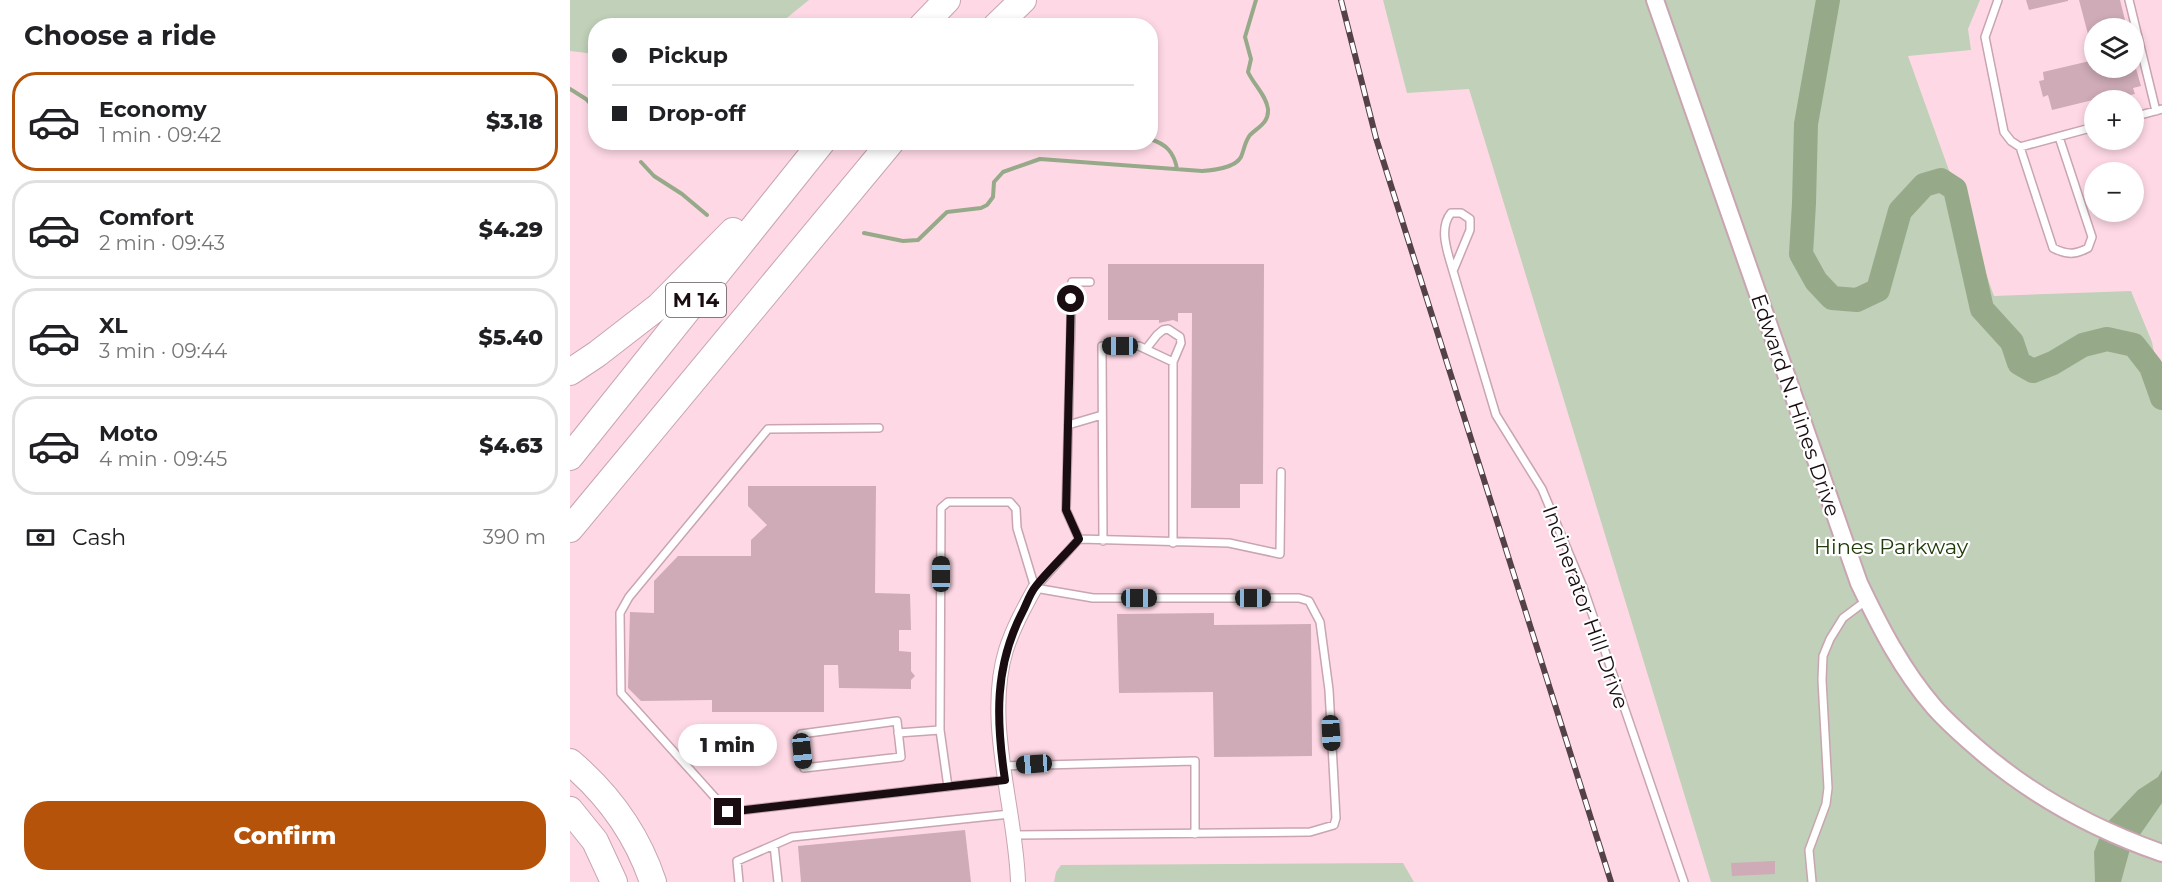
<!DOCTYPE html>
<html lang="en">
<head>
<meta charset="utf-8">
<style>
  body { margin:0; font-family:Montserrat,sans-serif; background:#f2f2f2; color:#202124; height:100vh; display:flex; flex-direction:column; font-size:22px; white-space:nowrap }
  * { box-sizing:border-box; margin:0 }
  p { font-size:20px; color:#757577 }
  .icon { flex:none; width:33px; height:33px; fill:none; stroke:currentColor; stroke-width:2; stroke-linecap:round; stroke-linejoin:round }
  .map { position:relative; flex:1; overflow:hidden }
  .sheet { display:flex; flex-direction:column; background:#fff; width:570px }
  .sheet>* { flex:none }
  .banner { position:absolute; left:18px; top:18px; width:570px; height:132px; border-radius:24px; box-shadow:0 3px 9px #0003; display:grid; align-content:center; height:132px; padding:0 24px; background:#fff }
  .tools { position:absolute; left:1514px; top:18px; display:grid; gap:12px }
  .tools a { display:grid; place-items:center; width:60px; height:60px; border-radius:50%; background:#fff; box-shadow:0 3px 9px #0003; font-size:30px }
  .end { position:absolute; width:27px; height:27px; margin:-14px; border:8px solid #190d11; background:#fff; box-shadow:0 0 0 3px #fff }
  .from { border-radius:50% }
  .bubble { position:absolute; height:42px; border-radius:21px; background:#fff; box-shadow:0 3px 9px #0003; font-size:20px; font-weight:800; line-height:42px; text-align:center }
  .car { position:absolute; width:18px; height:36px; margin:-18px -9px; border-radius:8px; box-shadow:0 0 4px 2px #0007; background:linear-gradient(#222 24%,#8ab4d8 0 40%,#222 0 76%,#8ab4d8 0 86%,#222 0) }
  .banner b { display:flex; align-items:center; gap:21px; height:57px; font-size:22px }
  .banner b+b { border-top:2px solid #e0e0e0 }
  .banner i { width:15px; height:15px; background:#202124 }
  ul { padding:0; list-style:none }
  li { display:flex; align-items:center; gap:18px; height:99px; margin:0 12px 9px; padding:0 12px; border:3px solid #e0e0e0; border-radius:24px }
  li div { flex:1 }
  li b { display:block; font-size:22px }
  li em { font-style:normal; font-weight:800 }
  li.current { border-color:#b45309 }
  li>.icon { width:54px; height:54px; stroke-width:1.5 }
  h2 { padding:0 24px; font-size:27px; line-height:72px }
  .pay { display:flex; align-items:center; gap:15px; height:66px; padding:0 24px; font-size:22px }
  .pay p { margin-inline-start:auto }
  .primary-button { display:flex; gap:12px; margin-top:auto; padding:12px 24px }
  .primary-button a { flex:1; height:69px; border-radius:24px; background:#b45309; color:#fff; font-size:24px; font-weight:800; line-height:69px; text-align:center }
  main { display:flex; flex:1; min-height:0 }
  .map>svg:first-child { display:block }
  .green { fill:#c1d0b8 }
  .water { fill:#96aa89 }
  .lines { fill:none; stroke-linecap:round; stroke-linejoin:round }
  .stream { stroke:#96aa89; stroke-width:4 }
  .river { stroke:#96aa89; stroke-width:24 }
  .building { fill:#ceabb6 }
  .service-casing { stroke:#c8a5b0; stroke-width:10 }
  .minor-casing { stroke:#c8a5b0; stroke-width:16 }
  .tertiary-casing { stroke:#c8a5b0; stroke-width:20 }
  .motorway-casing { stroke:#c8a5b0; stroke-width:28 }
  .service { stroke:#fff; stroke-width:7 }
  .minor { stroke:#fff; stroke-width:14 }
  .tertiary { stroke:#fff; stroke-width:16 }
  .motorway { stroke:#fff; stroke-width:26 }
  .rail-casing { stroke:#554249; stroke-width:6 }
  .rail { stroke:#fff; stroke-width:4; stroke-dasharray:11; stroke-linecap:butt }
  .route { stroke:#190d11; stroke-width:8 }
  .labels { text-anchor:middle; dominant-baseline:central; stroke-width:4.5; stroke-linejoin:round; paint-order:stroke }
  .shield { fill:#fff; stroke:#5e5658; stroke-width:1.5 }
  .shield-label { font-size:20px; font-weight:bold; fill:#190d11 }
  .street-label { font-size:21px; fill:#190d11; stroke:#fff }
  .park-label { font-size:21px; fill:#213c0a; stroke:#fff }
</style>
</head>
<body>
<main>
<section class="sheet">
<h2>Choose a ride</h2>
<ul>
<li class="current"><svg class="icon" aria-label="car" viewBox="0 0 24 24"><path d="M5 17H2v-5l4-1 3-4h7l3 4 3 1v5h-3M9 17h6M6 11h13"/><circle cx="7" cy="17" r="2"/><circle cx="17" cy="17" r="2"/></svg><div><b>Economy</b><p>1 min · 09:42</p></div><em>$3.18</em></li>
<li><svg class="icon" aria-label="car" viewBox="0 0 24 24"><path d="M5 17H2v-5l4-1 3-4h7l3 4 3 1v5h-3M9 17h6M6 11h13"/><circle cx="7" cy="17" r="2"/><circle cx="17" cy="17" r="2"/></svg><div><b>Comfort</b><p>2 min · 09:43</p></div><em>$4.29</em></li>
<li><svg class="icon" aria-label="car" viewBox="0 0 24 24"><path d="M5 17H2v-5l4-1 3-4h7l3 4 3 1v5h-3M9 17h6M6 11h13"/><circle cx="7" cy="17" r="2"/><circle cx="17" cy="17" r="2"/></svg><div><b>XL</b><p>3 min · 09:44</p></div><em>$5.40</em></li>
<li><svg class="icon" aria-label="car" viewBox="0 0 24 24"><path d="M5 17H2v-5l4-1 3-4h7l3 4 3 1v5h-3M9 17h6M6 11h13"/><circle cx="7" cy="17" r="2"/><circle cx="17" cy="17" r="2"/></svg><div><b>Moto</b><p>4 min · 09:45</p></div><em>$4.63</em></li>
</ul>
<div class="pay"><svg class="icon" aria-label="cash" viewBox="0 0 24 24"><path d="M3 7h18v10H3z"/><circle cx="12" cy="12" r="2"/></svg>Cash<p>390 m</p></div>
<div class="primary-button"><a>Confirm</a></div>
</section>
<div class="map">
<svg width="1592" height="882" viewBox="0 0 1592 882">
  <rect width="100%" height="100%" fill="#fed9e5"/>
  <!-- green -->
  <path class="green" d="M0,0H239L208,25L26,26L25,54L0,51Z
    M813,0H1410L1398,29L1401,50L1338,56L1424,296L1561,291L1582,342L1592,394V882H1141L899,89L837,93Z
    M833,863L844,882H484L486,872L491,865Z"/>
  <!-- water -->
  <path class="water" d="M1592,770V803L1560,849L1551,882H1525L1524,852L1534,826L1568,790L1588,777Z"/>
  <g class="lines">
    <!-- stream -->
    <path class="stream" d="M0,89L16,99L26,110
      M580,139C596,144 604,152 607,169
      M71,162L84,176L112,194L137,215
      M294,233L333,241L348,240L377,212L411,208L417,205L423,197L424,182L433,172L470,159L632,171C644,170 665,168 671,157C674,150 675,141 680,135C688,127 699,123 698,109C696,95 684,85 678,72L681,59L675,37L686,0"/>
    <!-- river -->
    <path class="river" d="M1258,0L1236,124L1234,203L1231,254L1246,281L1262,298L1287,300L1308,290L1330,211L1354,185L1371,180L1385,189L1412,309L1442,342L1449,363L1463,371L1483,363L1513,345L1537,339L1564,345L1581,367L1592,398"/>
  </g>
  <!-- building -->
  <path class="building" d="M1456,0H1498V1L1459,10Z
    M1509,0H1550L1557,28H1524V57Z
    M1563,58L1571,86L1563,88L1565,94L1539,100H1531V98L1482,110L1478,95L1473,97L1469,81L1474,80L1473,72L1524,60V68H1563Z
    M538,264H694L693,484H670V508H621L622,313H608V322L603,320L589,323V320H538Z
    M178,486H306L305,593L340,594L341,630H329V651L341,652V671L345,676L341,680V689L269,688L268,665H254V712H142V700L71,701L58,688L60,612L84,613V581L108,556H181V540L197,525L178,506Z
    M644,613V625L741,624L742,756L644,757L643,692L549,693L547,614Z
    M395,830L401,882H231L228,846Z
    M1205,861V874L1162,876L1161,863Z"/>
  <g class="lines">
    <defs>
      <path id="service" d="M1428,0L1415,37L1434,132L1441,141L1450,147
        M1559,0L1586,111
        M1563,117L1592,109
        M1489,137L1522,237L1518,248C1505,255 1497,255 1483,248L1450,147L1524,127
        M883,271L900,230V219L891,213H881C868,229 878,253 883,271L926,415L972,489L1013,587L1114,882
        M576,349L587,335L593,330L598,329L610,337L611,343L603,362V543
        M498,425L532,415
        M309,428L198,429L59,597L50,613L51,693L158,812L435,780
        M509,539L496,510L502,282H520
        M533,541L532,346H569L603,362
        M465,588L509,539L659,543L710,554L711,472
        M327,721L331,757L234,768L231,734Z
        M328,733L370,730
        M433,766L625,761V834
        M378,787L370,730L371,508L378,502H440L446,509L447,528L465,588
        M444,835L740,832L764,825L766,818L759,690L750,622L739,601L729,598H523L465,588
        M204,845L208,882
        M169,882L167,861L222,837L440,814
        M1242,882L1239,850L1256,804L1258,788L1252,680L1253,656L1260,639L1273,618L1297,600"/>
      <path id="minor" d="M448,882C446,809 414,722 436,650C443,628 454,608 465,588"/>
      <path id="tertiary" d="M1085,0L1289,583C1310,627 1332,670 1364,707C1377,722 1392,735 1407,748C1462,796 1523,829 1592,853"/>
      <path id="motorway" d="M352,26L377,0
        M426,26L453,0
        M0,372L27,354L89,306L163,231
        M0,457L252,142
        M0,529L321,142
        M0,762C39,795 67,834 83,882
        M0,810L25,841L44,882"/>
    </defs>
    <!-- service casing -->
    <use href="#service" class="service-casing"/>
    <!-- minor casing -->
    <use href="#minor" class="minor-casing"/>
    <!-- tertiary casing -->
    <use href="#tertiary" class="tertiary-casing"/>
    <!-- motorway casing -->
    <use href="#motorway" class="motorway-casing"/>
    <!-- service -->
    <use href="#service" class="service"/>
    <!-- minor -->
    <use href="#minor" class="minor"/>
    <!-- tertiary -->
    <use href="#tertiary" class="tertiary"/>
    <!-- motorway -->
    <use href="#motorway" class="motorway"/>
    <defs>
      <path id="rail" d="M771,0L806,138L1041,882"/>
    </defs>
    <!-- rail casing -->
    <use href="#rail" class="rail-casing"/>
    <!-- rail -->
    <use href="#rail" class="rail"/>
  </g>
  <g class="lines">
    <!-- route -->
    <path class="route" d="M158,812L435,780C426,720 424,666 453,611C457,603 460,593 466,586C479,570 495,555 509,539L496,510L501,299"/>
  </g>
  <g class="labels">
    <!-- shield labels -->
    <rect class="shield" x="96" y="283" width="60" height="34" rx="4.5"/>
    <g class="shield-label">
      <text x="126" y="300">M 14</text>
    </g>
    <!-- street labels -->
    <g class="street-label">
      <text transform="translate(1226 405) rotate(71)">Edward N. Hines Drive</text>
      <text transform="translate(1016 607) rotate(70)">Incinerator Hill Drive</text>
    </g>
    <!-- park labels -->
    <g class="park-label">
      <text x="1321" y="546">Hines Parkway</text>
    </g>
  </g>
</svg>
<div class="tools">
<a><svg class="icon" aria-label="layers" viewBox="0 0 24 24"><path d="M12 4l9 5-9 5-9-5zM3 14l9 5 9-5"/></svg></a>
<a>+</a>
<a>−</a>
</div>
<i class="end from" style="left:501px;top:299px"></i>
<i class="end" style="left:158px;top:812px"></i>
<div class="bubble" style="left:108px;top:724px;width:99px">1 min</div>
<i class="car" style="left:550px;top:346px;rotate:270deg"></i>
<i class="car" style="left:371px;top:574px;rotate:0deg"></i>
<i class="car" style="left:569px;top:598px;rotate:90deg"></i>
<i class="car" style="left:683px;top:598px;rotate:90deg"></i>
<i class="car" style="left:761px;top:733px;rotate:177deg"></i>
<i class="car" style="left:232px;top:751px;rotate:174deg"></i>
<i class="car" style="left:464px;top:764px;rotate:266deg"></i>
<div class="banner">
<b><i class="from"></i>Pickup</b>
<b><i></i>Drop-off</b>
</div>
</div>
</main>
</body>
</html>
